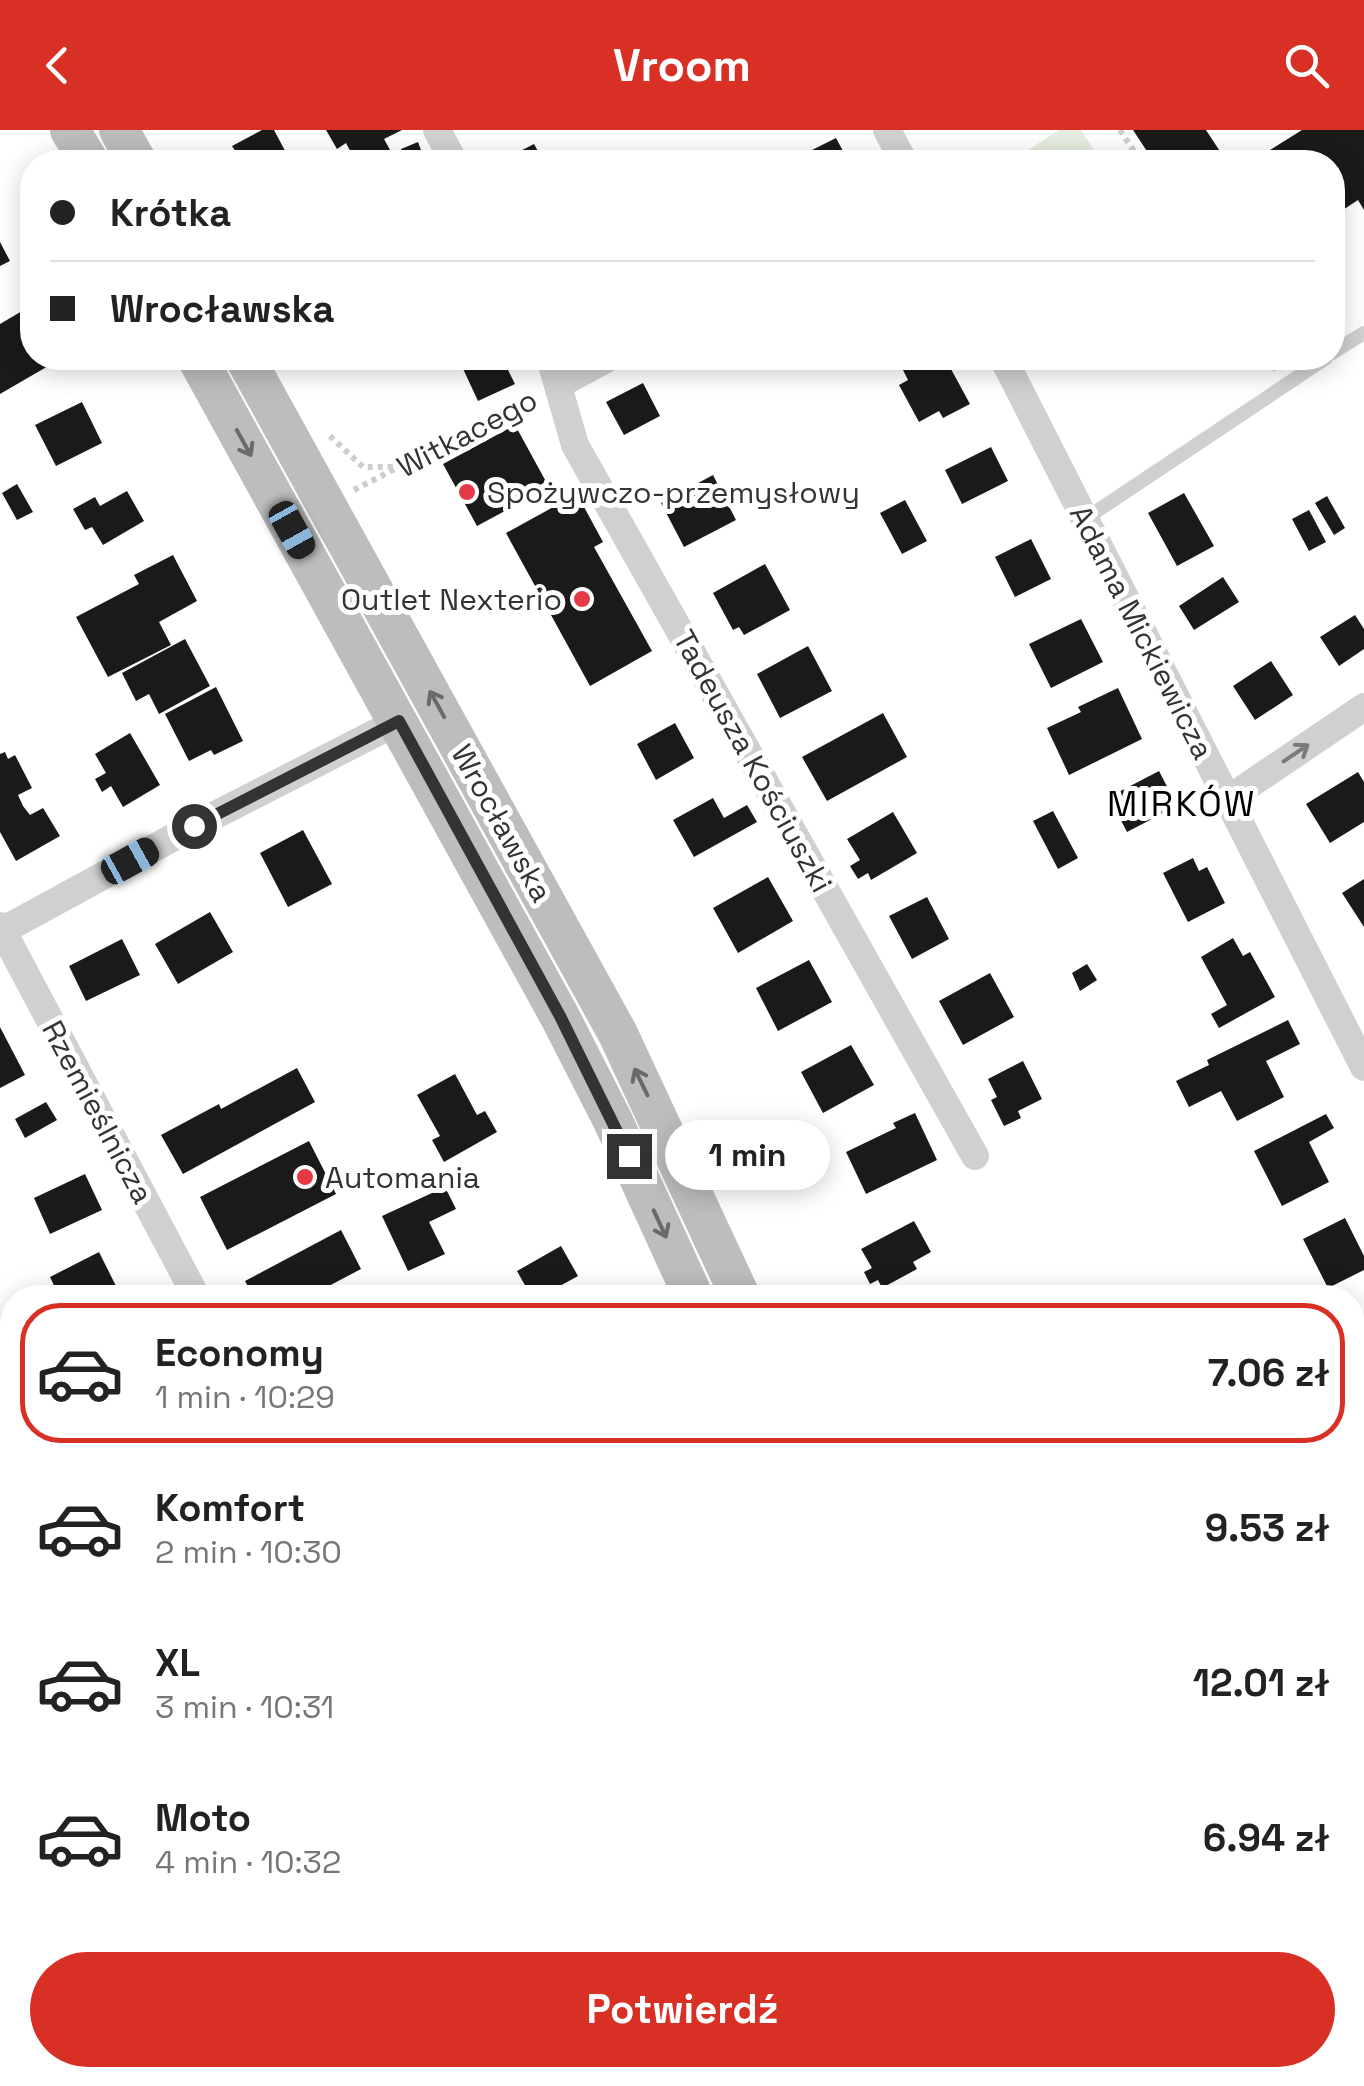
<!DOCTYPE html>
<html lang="pl">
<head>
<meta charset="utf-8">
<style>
  body { margin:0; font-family:"Space Grotesk",sans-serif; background:#f6f6f6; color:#222; height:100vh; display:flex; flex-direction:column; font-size:38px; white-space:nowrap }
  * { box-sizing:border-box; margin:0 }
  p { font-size:32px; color:#767676 }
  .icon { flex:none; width:55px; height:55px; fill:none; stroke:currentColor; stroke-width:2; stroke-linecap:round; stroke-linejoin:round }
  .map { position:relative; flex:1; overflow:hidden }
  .sheet { position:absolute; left:0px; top:1155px; width:1365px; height:802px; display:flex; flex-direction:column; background:#fff; border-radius:40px 40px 0 0; box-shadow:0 5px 25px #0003 }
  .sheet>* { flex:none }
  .top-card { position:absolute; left:20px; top:20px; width:1325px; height:220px; border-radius:40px; box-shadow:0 5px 25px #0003; display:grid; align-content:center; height:220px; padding:0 30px; background:#fff }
  .end { position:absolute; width:45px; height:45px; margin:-22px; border:12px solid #333; background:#fff; box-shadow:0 0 0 5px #fff }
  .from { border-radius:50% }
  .bubble { position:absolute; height:70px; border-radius:35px; background:#fff; box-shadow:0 5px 25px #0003; font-size:32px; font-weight:700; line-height:70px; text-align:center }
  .car { position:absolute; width:30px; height:60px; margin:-30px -15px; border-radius:12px; box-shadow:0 0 8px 2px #0007; background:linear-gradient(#222 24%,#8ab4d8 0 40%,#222 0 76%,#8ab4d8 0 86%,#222 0) }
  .top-card b { display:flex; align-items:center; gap:35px; height:95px; font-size:38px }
  .top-card b+b { border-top:2px solid #e0e0e0 }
  .top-card i { width:25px; height:25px; background:#222 }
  ul { padding:18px 0 0; list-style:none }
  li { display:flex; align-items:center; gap:30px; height:140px; margin:0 20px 15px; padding:0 10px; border:5px solid transparent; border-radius:40px }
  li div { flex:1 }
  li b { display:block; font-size:38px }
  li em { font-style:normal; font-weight:700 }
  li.active { border-color:#d93025 }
  li>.icon { width:90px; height:90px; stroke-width:1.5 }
  .action { display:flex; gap:20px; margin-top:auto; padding:20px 30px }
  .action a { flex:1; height:115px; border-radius:60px; background:#d93025; color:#fff; font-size:40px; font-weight:700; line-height:115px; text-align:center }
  header { display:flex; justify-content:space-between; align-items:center; height:130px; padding:0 30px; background:#d93025; color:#fff; font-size:45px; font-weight:700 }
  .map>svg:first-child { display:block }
  .grass { fill:#e6ecdf }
  .park { fill:url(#park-tufts) }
  .building { fill:#1a1a1a }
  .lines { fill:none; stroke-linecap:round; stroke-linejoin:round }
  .path { stroke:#cdcdcd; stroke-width:6; stroke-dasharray:5 5; stroke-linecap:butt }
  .service { stroke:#d0d0d0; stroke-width:14 }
  .minor { stroke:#d0d0d0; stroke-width:28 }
  .secondary { stroke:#bdbdbd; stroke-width:40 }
  .oneway { stroke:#6a6a6a }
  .oneway2 { stroke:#7a7a7a }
  .route { stroke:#333; stroke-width:12 }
  .poi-dot { fill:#e63946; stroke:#fff; stroke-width:4 }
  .labels { text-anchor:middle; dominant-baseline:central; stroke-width:10; stroke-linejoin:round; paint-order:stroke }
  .street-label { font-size:30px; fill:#333; stroke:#fff }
  .poi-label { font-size:30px; fill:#333; stroke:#fff; text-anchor:start }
  .quarter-label { font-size:35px; letter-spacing:2.5px; fill:#000; stroke:#fff }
</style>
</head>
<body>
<header><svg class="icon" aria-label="back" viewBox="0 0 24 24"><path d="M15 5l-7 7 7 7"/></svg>Vroom<svg class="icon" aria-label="search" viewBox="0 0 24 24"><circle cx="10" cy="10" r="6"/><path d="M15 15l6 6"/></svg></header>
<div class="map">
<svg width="1364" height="1956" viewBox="0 0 1364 1956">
  <defs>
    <pattern id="park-tufts" width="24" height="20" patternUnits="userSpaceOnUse" patternTransform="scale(2.5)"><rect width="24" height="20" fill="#e6ecdf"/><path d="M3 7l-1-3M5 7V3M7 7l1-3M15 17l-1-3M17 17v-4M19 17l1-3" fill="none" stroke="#c6cbc0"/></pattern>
  </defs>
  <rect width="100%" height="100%" fill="#fff"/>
  <!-- grass -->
  <path class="grass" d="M1059,0H1081L1102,32H1010Z
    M12,1362V1491L0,1497V1368Z"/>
  <!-- park -->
  <path class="park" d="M1364,1754V1869L1353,1879V1759Z
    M598,1945H958L962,1956H576Z"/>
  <!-- building -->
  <path class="building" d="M262,0H274L291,32H242L232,16Z
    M326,0H402L384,9L395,29L389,32H356L346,13L337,19Z
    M1133,0H1206L1227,32H1154Z
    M1302,0H1364V80L1358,70L1332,87V32H1251Z
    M836,8L849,32H788Z
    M418,12L424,28L407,32L401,19Z
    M534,14L544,32H499Z
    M0,112L10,131L0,136Z
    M29,177L32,183V228H62L0,264V194Z
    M458,228H502L515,254L478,271Z
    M911,228H945L970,274L943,288L939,281L919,292L899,255L908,250L900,234Z
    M643,253L660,286L624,305L606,272Z
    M82,272L102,313L56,336L35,295Z
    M515,295L549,357L477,396L443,334Z
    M991,317L1008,351L962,374L945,340Z
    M713,345L736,390L684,417L661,373Z
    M17,354L33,382L17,390L2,363Z
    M127,361L144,391L103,415L92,397L85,400L73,379L95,367L100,376Z
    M1184,363L1214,416L1177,436L1148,383Z
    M577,364L603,412L594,417L652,521L590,556L506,403Z
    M1327,366L1345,398L1334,405L1315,373Z
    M905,370L927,411L902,424L880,383Z
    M1309,380L1326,412L1309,421L1292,389Z
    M1031,409L1051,449L1015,467L995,427Z
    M173,425L197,471L159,492L171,515L108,547L76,487L139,454L134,445Z
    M765,434L790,480L744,505L739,497L733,500L713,463Z
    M1223,447L1239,472L1194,500L1179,476Z
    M1355,485L1364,499V519L1339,536L1320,507Z
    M1081,489L1103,532L1051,558L1029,514Z
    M185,509L210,556L159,584L149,564L136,571L122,543Z
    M808,516L832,561L780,588L757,544Z
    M1271,531L1293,565L1255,590L1233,556Z
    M216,557L243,611L214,625L211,620L189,631L165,584Z
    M1118,558L1142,609L1069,645L1047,598L1081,582L1078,577Z
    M883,583L907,627L827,671L802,627Z
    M675,593L694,628L656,650L637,614Z
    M130,603L160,655L123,677L111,656L102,662L95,649L106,643L95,624Z
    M5,622L8,629L15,625L32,658L18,665L23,676L30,685L43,678L60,706L16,731L0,702V624Z
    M1159,641L1177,676L1127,702L1109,667Z
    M1358,642L1364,652V692L1330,713L1306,674Z
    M713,668L724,688L747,675L757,692L694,727L673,690Z
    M1053,681L1078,728L1058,739L1033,691Z
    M893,682L917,723L871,750L868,743L858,749L850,736L860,730L847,709Z
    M303,700L332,754L288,777L260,723Z
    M1193,728L1199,741L1207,737L1225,773L1188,792L1163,743Z
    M768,747L793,791L738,823L713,778Z
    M1364,749V797L1342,763Z
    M927,767L949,809L912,829L889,786Z
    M210,782L233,822L178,854L155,814Z
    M1233,808L1243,826L1250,822L1275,867L1219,898L1211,884L1227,875L1201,827Z
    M122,809L140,845L86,871L69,836Z
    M809,830L832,872L778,901L756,858Z
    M1087,834L1097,850L1080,861L1072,843Z
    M990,843L1014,887L963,915L939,871Z
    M1288,890L1300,914L1266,931L1284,967L1237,991L1221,961L1189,977L1176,951L1209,935L1207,930Z
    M0,897L25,945L0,958Z
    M851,915L874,955L823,983L801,942Z
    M1023,931L1042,969L1018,981L1021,988L1004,996L991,970L997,967L988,949Z
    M297,938L315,972L183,1044L161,1005L219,974L221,979Z
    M455,944L477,985L485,981L497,1002L444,1032L432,1010L440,1006L417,965Z
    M46,972L57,990L25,1008L15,989Z
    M915,983L937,1030L866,1064L846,1022L896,998L893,993Z
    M1326,984L1334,998L1309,1012L1329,1052L1282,1076L1254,1021Z
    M309,1011L336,1064L227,1120L200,1067Z
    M85,1044L102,1080L50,1104L34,1068Z
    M445,1057L456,1079L429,1092L445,1124L408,1141L382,1086Z
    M1345,1088L1364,1126V1140L1328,1158L1303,1109Z
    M914,1091L931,1122L913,1132L917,1139L882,1158L878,1150L870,1154L864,1142L872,1138L861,1119Z
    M341,1100L361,1139L306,1168H254L245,1151Z
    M561,1116L578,1146L538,1168H532L517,1141Z
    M99,1122L122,1168H60L50,1147Z
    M1364,1192V1234L1352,1210V1197Z
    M1364,1416V1462L1352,1469V1422Z
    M12,1572V1673L0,1679V1579Z
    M1352,1625L1364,1647V1699L1352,1677Z
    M56,1945H408L413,1956H61Z
    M1290,1945H1312L1317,1956H1277L1275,1953Z"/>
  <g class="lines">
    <!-- path -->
    <path class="path" d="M1120,0L1141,32
      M1268,228L1276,240
      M330,306L363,337H399
      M354,360L534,267"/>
    <!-- service -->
    <path class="service" d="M1332,223L1364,203
      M1085,389L1326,228"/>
    <!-- minor -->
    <path class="minor" d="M437,0L454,32
      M887,0L904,32
      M550,228L575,315L975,1026
      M1003,228L1364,937
      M558,255L608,228
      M1227,670L1364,577
      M0,796L197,1168
      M0,802L194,696L399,591"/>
    <!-- secondary -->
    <path class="secondary" d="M70,0L89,32
      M119,0L137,32
      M197,228L560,887L613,991L694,1168
      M245,228L618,904L741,1168
      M994,1945L998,1956
      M1059,1945L1063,1956"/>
  </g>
  <!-- one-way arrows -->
  <defs><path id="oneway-shaft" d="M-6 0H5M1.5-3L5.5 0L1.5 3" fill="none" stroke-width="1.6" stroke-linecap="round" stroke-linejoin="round" transform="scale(2.5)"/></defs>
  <g class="oneway">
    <use href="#oneway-shaft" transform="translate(244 313) rotate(61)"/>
    <use href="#oneway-shaft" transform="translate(437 574) rotate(-119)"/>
    <use href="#oneway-shaft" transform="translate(641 952) rotate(-116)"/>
    <use href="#oneway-shaft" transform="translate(660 1094) rotate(65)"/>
  </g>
  <use class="oneway2" href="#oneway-shaft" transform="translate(1296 623) rotate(-34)"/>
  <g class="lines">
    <!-- route -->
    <path class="route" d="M194,696L399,591L560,886L629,1026"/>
  </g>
  <!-- markers -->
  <g class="poi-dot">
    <circle cx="467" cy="362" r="10"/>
    <circle cx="582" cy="469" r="10"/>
    <circle cx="305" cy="1047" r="10"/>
  </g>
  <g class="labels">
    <!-- street labels -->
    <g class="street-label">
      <text transform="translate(467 303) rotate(-28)">Witkacego</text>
      <text transform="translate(1142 502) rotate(63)">Adama Mickiewicza</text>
      <text transform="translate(753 631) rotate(61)">Tadeusza Kościuszki</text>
      <text transform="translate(502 693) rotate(61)">Wrocławska</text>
      <text transform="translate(98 982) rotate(62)">Rzemieślnicza</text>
    </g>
    <!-- poi labels -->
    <g class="poi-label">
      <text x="487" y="362">Spożywczo-przemysłowy</text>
      <text x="562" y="469" text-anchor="end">Outlet Nexterio</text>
      <text x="325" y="1047">Automania</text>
    </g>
    <!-- quarter labels -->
    <g class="quarter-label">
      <text x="1182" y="674">MIRKÓW</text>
    </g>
  </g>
</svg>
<i class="end from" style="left:194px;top:696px"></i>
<i class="end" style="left:629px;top:1026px"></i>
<div class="bubble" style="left:665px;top:990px;width:165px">1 min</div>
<i class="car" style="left:292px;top:400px;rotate:151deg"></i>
<i class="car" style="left:130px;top:731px;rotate:61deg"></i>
<div class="top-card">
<b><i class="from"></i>Krótka</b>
<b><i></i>Wrocławska</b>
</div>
<section class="sheet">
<ul>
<li class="active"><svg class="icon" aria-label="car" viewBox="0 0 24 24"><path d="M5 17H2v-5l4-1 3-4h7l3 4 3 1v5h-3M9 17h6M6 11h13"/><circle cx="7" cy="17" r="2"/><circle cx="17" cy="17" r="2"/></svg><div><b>Economy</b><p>1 min · 10:29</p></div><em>7.06 zł</em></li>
<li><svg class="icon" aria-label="car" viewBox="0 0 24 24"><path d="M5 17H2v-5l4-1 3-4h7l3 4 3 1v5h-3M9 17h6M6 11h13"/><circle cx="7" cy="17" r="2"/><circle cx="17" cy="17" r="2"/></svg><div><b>Komfort</b><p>2 min · 10:30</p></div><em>9.53 zł</em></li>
<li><svg class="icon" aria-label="car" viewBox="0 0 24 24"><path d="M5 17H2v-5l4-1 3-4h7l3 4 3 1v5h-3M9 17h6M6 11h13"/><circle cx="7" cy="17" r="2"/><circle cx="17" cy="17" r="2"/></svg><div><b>XL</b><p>3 min · 10:31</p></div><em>12.01 zł</em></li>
<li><svg class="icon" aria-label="car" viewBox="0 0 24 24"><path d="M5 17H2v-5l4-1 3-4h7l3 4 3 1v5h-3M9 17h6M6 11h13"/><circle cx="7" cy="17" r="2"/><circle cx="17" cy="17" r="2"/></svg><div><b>Moto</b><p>4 min · 10:32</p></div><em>6.94 zł</em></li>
</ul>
<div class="action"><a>Potwierdź</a></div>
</section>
</div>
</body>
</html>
